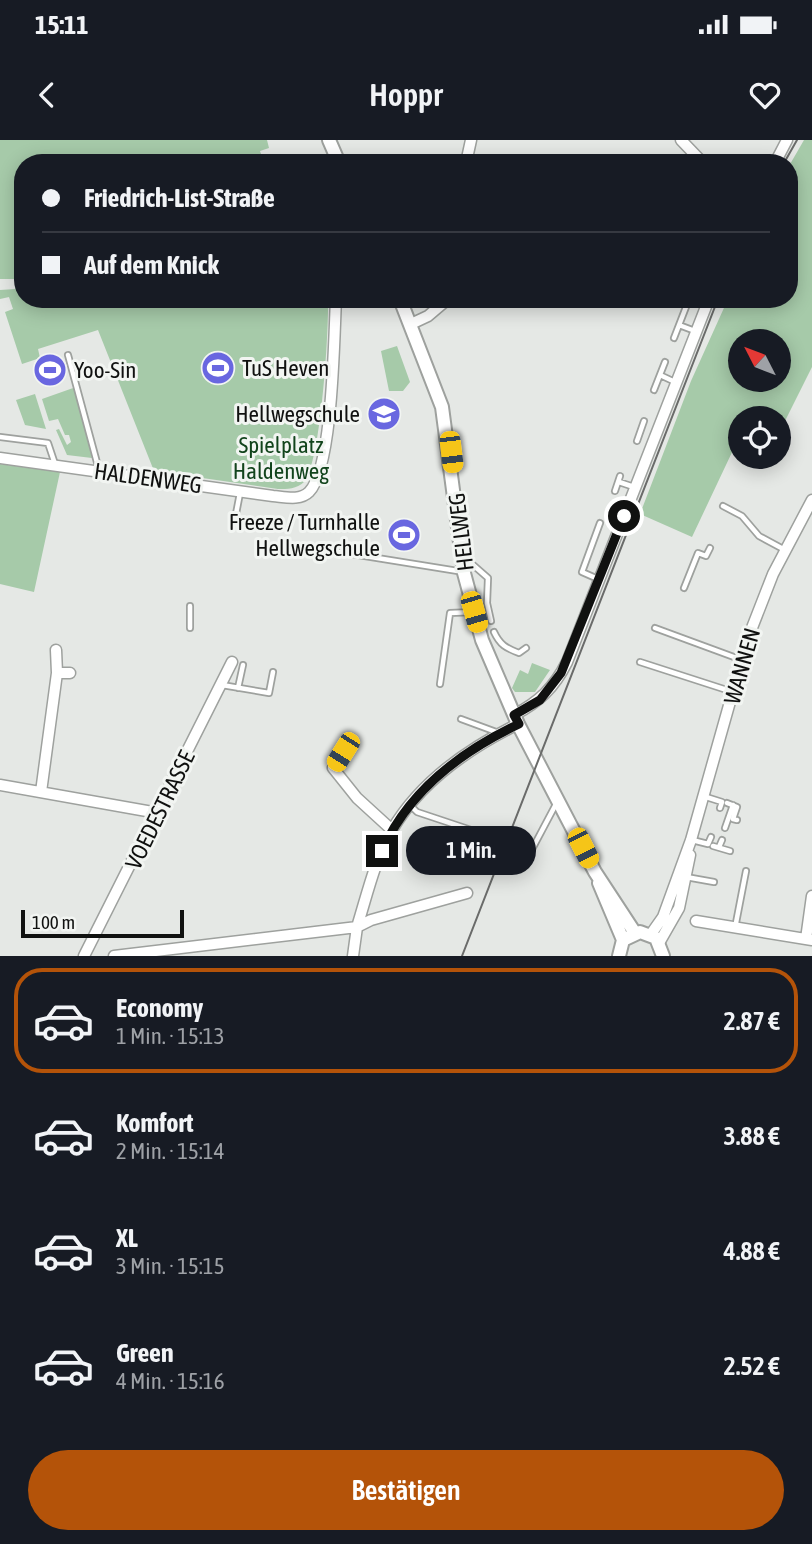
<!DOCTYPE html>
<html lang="de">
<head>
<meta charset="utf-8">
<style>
  body { margin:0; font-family:"Asap Condensed",sans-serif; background:#20242c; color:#f1f3f6; height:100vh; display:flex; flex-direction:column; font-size:26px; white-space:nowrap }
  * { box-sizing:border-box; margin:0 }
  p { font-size:23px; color:#9ea1a6 }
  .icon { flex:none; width:38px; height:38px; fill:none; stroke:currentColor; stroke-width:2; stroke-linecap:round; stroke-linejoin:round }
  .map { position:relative; height:816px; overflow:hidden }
  .drawer { display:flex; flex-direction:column; background:#171b24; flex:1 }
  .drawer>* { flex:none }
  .banner { position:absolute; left:14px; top:14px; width:784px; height:154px; border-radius:28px; box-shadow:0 4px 18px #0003; display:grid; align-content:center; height:154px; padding:0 28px; background:#171b24 }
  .needle { width:46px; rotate:312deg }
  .buttons { position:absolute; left:728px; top:189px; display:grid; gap:14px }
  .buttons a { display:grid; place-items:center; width:63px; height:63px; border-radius:50%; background:#171b24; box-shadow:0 4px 18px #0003; font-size:35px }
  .scale { position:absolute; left:21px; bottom:18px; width:163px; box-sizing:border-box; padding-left:7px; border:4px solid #101110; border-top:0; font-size:19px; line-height:24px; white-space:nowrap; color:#101110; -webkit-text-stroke:5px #f2f5f2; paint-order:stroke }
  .end { position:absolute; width:32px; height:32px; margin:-16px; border:9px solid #101110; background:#fff; box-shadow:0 0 0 4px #fff }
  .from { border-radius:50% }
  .bubble { position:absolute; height:49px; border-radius:24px; background:#171b24; box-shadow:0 4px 18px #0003; font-size:23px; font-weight:600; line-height:49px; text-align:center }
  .car { position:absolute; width:21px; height:42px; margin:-21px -10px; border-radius:9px; box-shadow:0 0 5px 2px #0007; background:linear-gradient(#f5c518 24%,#345 0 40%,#f5c518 0 76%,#345 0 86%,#f5c518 0) }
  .banner b { display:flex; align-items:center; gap:24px; height:66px; font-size:26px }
  .banner b+b { border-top:2px solid #363941 }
  .banner i { width:18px; height:18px; background:#f1f3f6 }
  ul { padding:12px 0 0; list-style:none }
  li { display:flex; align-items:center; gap:21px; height:105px; margin:0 14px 10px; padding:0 14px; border:4px solid transparent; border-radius:28px }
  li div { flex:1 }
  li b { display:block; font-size:26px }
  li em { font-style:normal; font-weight:600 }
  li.on { border-color:#b45309 }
  li>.icon { width:63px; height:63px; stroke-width:1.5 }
  .primary-button { display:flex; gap:14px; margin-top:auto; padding:14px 28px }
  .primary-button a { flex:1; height:80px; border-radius:42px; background:#b45309; color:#fff; font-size:28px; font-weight:600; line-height:80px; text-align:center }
  .status { display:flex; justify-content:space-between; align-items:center; height:49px; padding:0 35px; background:#171b24; direction:ltr }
  .status svg { height:19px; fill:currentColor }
  header { display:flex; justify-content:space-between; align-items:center; height:91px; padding:0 28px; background:#171b24; font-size:32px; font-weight:600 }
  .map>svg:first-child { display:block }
  .green { fill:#a6caa9; fill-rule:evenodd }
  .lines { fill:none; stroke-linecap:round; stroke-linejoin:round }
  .service-casing { stroke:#9ea19e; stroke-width:8 }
  .minor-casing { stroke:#9ea19e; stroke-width:13 }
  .tertiary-casing { stroke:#9ea19e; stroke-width:16 }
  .service { stroke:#fff; stroke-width:4.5 }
  .minor { stroke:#fff; stroke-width:10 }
  .tertiary { stroke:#fff; stroke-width:12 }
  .tram { stroke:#6a6b6a; stroke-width:2 }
  .route { stroke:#101110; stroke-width:9 }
  .labels { text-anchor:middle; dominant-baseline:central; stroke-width:6; stroke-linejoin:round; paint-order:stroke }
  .poi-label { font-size:23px; fill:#101110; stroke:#f2f5f2; text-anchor:start }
  .park-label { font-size:23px; fill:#12441c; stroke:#f2f5f2 }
  .street-label { font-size:23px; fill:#101110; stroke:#f2f5f2 }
</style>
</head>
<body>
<div class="status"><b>15:11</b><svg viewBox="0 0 49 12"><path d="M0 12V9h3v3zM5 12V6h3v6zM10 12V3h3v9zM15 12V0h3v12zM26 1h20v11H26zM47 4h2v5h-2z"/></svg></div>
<header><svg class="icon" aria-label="back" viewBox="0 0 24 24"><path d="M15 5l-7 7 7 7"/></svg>Hoppr<svg class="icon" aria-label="heart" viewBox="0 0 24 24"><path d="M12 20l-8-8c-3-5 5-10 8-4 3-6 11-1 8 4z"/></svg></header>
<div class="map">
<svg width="812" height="816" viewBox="0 0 812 816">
  <rect width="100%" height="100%" fill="#e5e8e5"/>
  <!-- green -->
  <path class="green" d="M0,0H267L269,8L260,11L264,23H23V159H328C329,189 321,323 304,342C297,349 287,349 278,349L154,331L98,190L38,209L40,218L22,224L5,172L13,169L9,157L0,159V150L15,149L18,139H0Z
    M804,0H812V227L779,293V278H740V311L734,308L692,397L640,374L691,241L728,159H789V26ZM740,201H779V240H740Z
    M397,206L410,242L403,251H389L381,211Z
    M76,247L92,318L67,315L56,290L59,289L67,305L71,302L69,295H65L58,279L49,281L42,259Z
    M35,254L46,289L25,285L16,260Z
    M0,324L60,332L34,452L0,444Z
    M532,523L550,530L535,552H515L512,548L520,530L528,534Z"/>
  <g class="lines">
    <defs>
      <path id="service" d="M679,185L695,191
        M674,198L686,167
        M68,215L99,330
        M660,235L675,242
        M654,250L665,222
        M0,297L48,303L55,324
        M637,301L644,281
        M619,342L634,347
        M615,351L620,336
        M723,366L742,376L759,396L785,410
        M235,379L240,353
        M315,408L464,432
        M472,424L488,438L487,463L491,481
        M598,439L582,432L600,383
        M684,448L698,413L706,416L710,408
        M190,488V466
        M655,488L742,520
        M494,492C500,505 506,508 519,513L526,508
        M640,522L733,552
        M440,544L450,473L473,472
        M222,545L269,553L273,532
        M238,548L243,525
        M461,579L499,593
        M703,656L722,662L720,668
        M727,663L737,667L733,679L737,680
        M411,666L417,672L474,691
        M725,688L733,665
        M692,700L708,704L711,697
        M713,706L730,711
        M719,707L722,700
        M529,715L556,664
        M686,737L714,742
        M735,788L746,731"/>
      <path id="minor" d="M681,0L703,23
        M466,23L471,0
        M775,23L787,0
        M411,184L428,176L448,159
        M0,318L273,356C285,357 300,361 309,352C333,328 334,196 336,159
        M56,510L57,533H70
        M514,575C539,562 554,548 567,522L709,159
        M343,612L333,628L357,658L392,690
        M0,645L158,673
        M41,652L57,533
        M696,781L812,800
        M651,794L663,777L691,700L748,498L773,434L812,360
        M806,799L812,756
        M659,803L679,768L690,715
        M84,816L232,522
        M114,816L357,787C367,755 375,719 392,690C420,642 469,608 518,584
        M353,816L357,787L371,780L467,753"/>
      <path id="tertiary" d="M329,0L339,23
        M400,159L442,267L464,433L482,500L518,584L595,732L635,793
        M599,743L623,800
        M619,816L623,800L640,792L656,798L663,816"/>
    </defs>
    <!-- service casing -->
    <use href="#service" class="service-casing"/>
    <!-- minor casing -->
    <use href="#minor" class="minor-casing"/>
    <!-- tertiary casing -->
    <use href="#tertiary" class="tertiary-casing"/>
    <!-- service -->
    <use href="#service" class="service"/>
    <!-- minor -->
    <use href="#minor" class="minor"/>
    <!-- tertiary -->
    <use href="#tertiary" class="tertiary"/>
    <!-- tram -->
    <path class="tram" d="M784,23L797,0
      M462,816L718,159"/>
  </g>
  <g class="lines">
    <!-- route -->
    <path class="route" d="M382,711C408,652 462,611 519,584L514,575L540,560L561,533L624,376"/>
  </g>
  <!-- icons -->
  <defs>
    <symbol id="stadium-disc" viewBox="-11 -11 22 22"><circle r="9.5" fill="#6967e0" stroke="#f2f5f2"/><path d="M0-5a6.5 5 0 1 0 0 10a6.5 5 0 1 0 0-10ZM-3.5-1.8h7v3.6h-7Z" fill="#fff"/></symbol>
    <symbol id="school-disc" viewBox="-11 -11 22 22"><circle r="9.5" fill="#6967e0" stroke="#f2f5f2"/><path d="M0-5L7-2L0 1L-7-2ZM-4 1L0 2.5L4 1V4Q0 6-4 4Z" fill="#fff"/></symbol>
  </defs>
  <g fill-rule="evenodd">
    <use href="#stadium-disc" x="199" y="209" width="38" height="38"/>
    <use href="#stadium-disc" x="31" y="211" width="38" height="38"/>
    <use href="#school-disc" x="365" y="255" width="38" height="38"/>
    <use href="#stadium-disc" x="385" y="376" width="38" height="38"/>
  </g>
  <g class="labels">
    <!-- poi labels -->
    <g class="poi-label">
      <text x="242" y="228">TuS Heven</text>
      <text x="74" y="230">Yoo-Sin</text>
      <text x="360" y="274" text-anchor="end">Hellwegschule</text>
      <text x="380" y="382" text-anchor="end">Freeze / Turnhalle<tspan x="380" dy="26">Hellwegschule</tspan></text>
    </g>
    <!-- park labels -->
    <g class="park-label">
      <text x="281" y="305">Spielplatz<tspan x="281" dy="26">Haldenweg</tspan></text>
    </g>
    <!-- street labels -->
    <g class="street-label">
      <text transform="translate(148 338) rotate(8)">HALDENWEG</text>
      <text transform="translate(461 392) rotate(-97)">HELLWEG</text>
      <text transform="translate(742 526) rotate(-74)">WANNEN</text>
      <text transform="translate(160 670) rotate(-64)">VOEDESTRASSE</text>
    </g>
  </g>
</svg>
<div class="buttons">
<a><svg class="needle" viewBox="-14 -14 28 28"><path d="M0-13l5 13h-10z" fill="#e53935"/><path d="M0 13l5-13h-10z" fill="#9ea1a6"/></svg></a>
<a><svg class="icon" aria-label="locate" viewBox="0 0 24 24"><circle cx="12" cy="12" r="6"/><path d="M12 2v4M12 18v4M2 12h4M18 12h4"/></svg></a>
</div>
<div class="scale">100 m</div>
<i class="end from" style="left:624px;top:376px"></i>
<i class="end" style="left:382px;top:711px"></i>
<div class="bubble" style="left:406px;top:686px;width:130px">1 Min.</div>
<i class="car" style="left:451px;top:312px;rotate:173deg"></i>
<i class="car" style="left:474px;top:472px;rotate:164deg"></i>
<i class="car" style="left:343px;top:612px;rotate:212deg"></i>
<i class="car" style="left:583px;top:708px;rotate:153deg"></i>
<div class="banner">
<b><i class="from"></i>Friedrich-List-Straße</b>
<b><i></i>Auf dem Knick</b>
</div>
</div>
<section class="drawer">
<ul>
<li class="on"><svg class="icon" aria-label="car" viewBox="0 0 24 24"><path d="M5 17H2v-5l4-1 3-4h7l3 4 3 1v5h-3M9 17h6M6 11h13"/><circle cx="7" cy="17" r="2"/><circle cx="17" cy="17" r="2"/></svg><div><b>Economy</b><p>1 Min. · 15:13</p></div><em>2.87 €</em></li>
<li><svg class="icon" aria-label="car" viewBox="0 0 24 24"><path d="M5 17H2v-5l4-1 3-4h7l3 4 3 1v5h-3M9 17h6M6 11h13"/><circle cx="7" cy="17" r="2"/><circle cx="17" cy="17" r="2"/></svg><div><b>Komfort</b><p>2 Min. · 15:14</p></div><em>3.88 €</em></li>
<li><svg class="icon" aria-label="car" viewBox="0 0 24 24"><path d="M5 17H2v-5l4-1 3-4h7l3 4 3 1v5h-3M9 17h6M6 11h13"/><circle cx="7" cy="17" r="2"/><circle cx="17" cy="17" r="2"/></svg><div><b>XL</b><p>3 Min. · 15:15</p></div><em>4.88 €</em></li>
<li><svg class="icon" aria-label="car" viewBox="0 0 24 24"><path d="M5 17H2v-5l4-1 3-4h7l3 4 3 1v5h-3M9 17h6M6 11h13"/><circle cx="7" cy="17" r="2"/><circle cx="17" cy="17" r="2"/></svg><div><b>Green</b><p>4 Min. · 15:16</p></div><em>2.52 €</em></li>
</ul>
<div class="primary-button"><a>Bestätigen</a></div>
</section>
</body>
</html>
